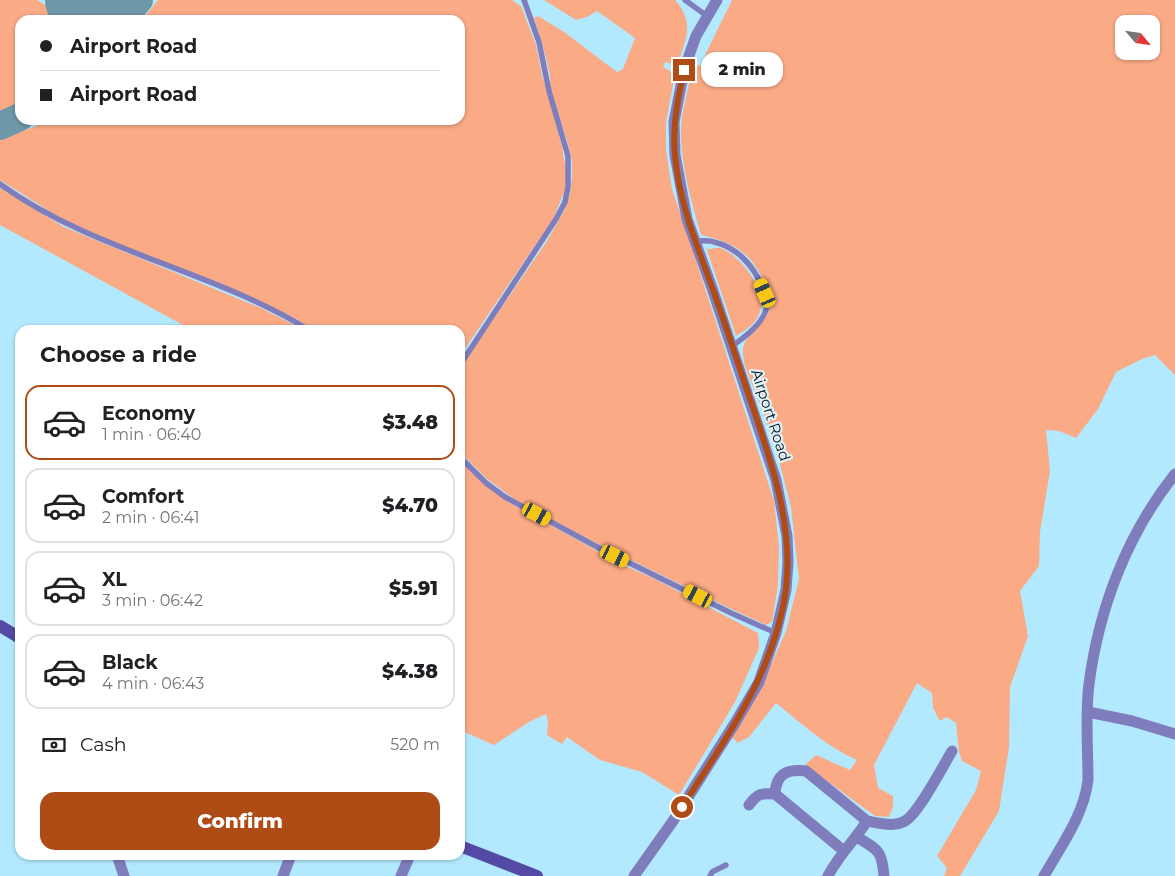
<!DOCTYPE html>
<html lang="en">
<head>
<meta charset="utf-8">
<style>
  body { margin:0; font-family:Montserrat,sans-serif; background:#f2f2f2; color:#202124; height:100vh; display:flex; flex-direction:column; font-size:19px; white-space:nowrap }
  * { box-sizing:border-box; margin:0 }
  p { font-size:16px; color:#757577 }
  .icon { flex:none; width:28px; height:28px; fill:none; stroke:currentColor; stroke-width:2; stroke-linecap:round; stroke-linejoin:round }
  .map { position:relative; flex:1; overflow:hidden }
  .side { position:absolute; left:15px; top:325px; width:450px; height:535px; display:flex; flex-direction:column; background:#fff; border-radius:15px; box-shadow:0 1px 4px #0004 }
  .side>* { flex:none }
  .guide { position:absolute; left:15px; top:15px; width:450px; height:110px; border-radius:15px; box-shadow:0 1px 4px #0004; display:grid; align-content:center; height:110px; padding:0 25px; background:#fff }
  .needle { width:32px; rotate:119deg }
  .buttons { position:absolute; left:1115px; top:15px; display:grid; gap:10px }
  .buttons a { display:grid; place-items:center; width:45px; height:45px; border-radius:10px; background:#fff; box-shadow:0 1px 4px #0004; font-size:25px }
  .end { position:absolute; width:22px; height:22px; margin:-11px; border:6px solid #af4c15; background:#fff; box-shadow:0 0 0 2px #fff }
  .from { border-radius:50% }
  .bubble { position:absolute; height:35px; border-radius:15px; background:#fff; box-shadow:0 1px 4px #0004; font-size:16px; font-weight:800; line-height:35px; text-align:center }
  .car { position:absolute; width:15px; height:30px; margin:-15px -8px; border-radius:6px; box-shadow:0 0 4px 1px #0007; background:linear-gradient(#f5c518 24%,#345 0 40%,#f5c518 0 76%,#345 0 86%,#f5c518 0) }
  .guide b { display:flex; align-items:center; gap:18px; height:48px; font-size:19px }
  .guide b+b { border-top:1px solid #e0e0e0 }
  .guide i { width:12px; height:12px; background:#202124 }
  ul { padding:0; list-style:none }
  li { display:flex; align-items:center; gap:15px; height:75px; margin:0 10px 8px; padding:0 15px; border:2px solid #e0e0e0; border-radius:15px }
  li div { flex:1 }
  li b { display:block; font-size:19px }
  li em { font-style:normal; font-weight:800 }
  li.active { border-color:#af4c15 }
  li>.icon { width:45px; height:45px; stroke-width:1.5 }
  h2 { padding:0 25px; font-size:22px; line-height:60px }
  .pay { display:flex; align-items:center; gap:12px; height:55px; padding:0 25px; font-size:19px }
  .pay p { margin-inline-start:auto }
  .action { display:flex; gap:10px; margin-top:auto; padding:10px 25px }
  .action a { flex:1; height:58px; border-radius:15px; background:#af4c15; color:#fff; font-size:20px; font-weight:800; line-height:58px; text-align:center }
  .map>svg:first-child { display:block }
  .green { fill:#fbaa86; fill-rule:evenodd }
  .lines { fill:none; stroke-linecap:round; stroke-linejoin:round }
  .taxiway { stroke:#6e97a8; stroke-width:28 }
  .runway { stroke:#6e97a8; stroke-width:68 }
  .lane { stroke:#7f7dbb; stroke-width:5.5 }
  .street { stroke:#7f7dbb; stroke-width:11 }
  .secondary { stroke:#544aa5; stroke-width:12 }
  .route { stroke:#af4c15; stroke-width:6 }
  .labels { text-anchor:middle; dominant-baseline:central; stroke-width:4.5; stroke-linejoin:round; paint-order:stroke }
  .street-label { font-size:15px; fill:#02151d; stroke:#dff0f7 }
</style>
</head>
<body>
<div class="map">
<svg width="1175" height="876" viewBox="0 0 1175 876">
  <rect width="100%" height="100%" fill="#b3e9ff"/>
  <!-- green -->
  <path class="green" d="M0,0H37L68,20H20V106L0,113Z
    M158,0H512L521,6L536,45L542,75L562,146L566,170L565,190L553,219L460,356V330H315L287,314L228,287L130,249L71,223L54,214L0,180V140L52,120H460V20H142Z
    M544,0H675C695,22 686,39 678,63L676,65L665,62L663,67L675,74L666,122V150L672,189L699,270L774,501L779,547L778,585L772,622L766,625L729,608L594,542L517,501L487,479L460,452V368L547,241L565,209L570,194L572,177V160L568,144L551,91L550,75L542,42L534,18L538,16L564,32L617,72L623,69L635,38L597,11L587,17L576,20Z
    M732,0H1175V375L1155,355L1142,359L1116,372L1098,409L1076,438L1059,431L1046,430L1050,471L1040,532L1039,566L1020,591L1028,636L1010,687L1009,747L999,811L960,876H944L947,868L937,856L976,790L981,771L962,761L959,752L956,723L947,717L940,721L933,708L932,693L917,683L874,765L878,788L893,796V807L889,817L875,816L805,765L816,755L850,770L857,760C827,747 802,724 776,703L749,737L738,743L732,737L770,667L786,631L799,579L791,507L775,445L744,363C744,358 742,353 743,348C745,335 765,324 769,310C772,301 769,292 765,284C751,252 735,243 701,235C692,203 682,170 681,137C680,113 689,88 693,65L702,66L706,53ZM1124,24H1151V51H1124Z
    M0,188L64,227L261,308L304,330H192L0,225Z
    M706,247L708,249C712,249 717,247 720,248C738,253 766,289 761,308C758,322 748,329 736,336Z
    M460,461L464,467H468L503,499L621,564L653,578L758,633L759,648L735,702L679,795L642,772L600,760L567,737L562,744L547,735L548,721L546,714L529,722L494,745L460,730Z"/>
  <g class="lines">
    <!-- taxiway -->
    <path class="taxiway" d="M125,20L133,7L139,0
      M0,126L20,117"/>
    <!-- runway -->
    <path class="runway" d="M79,0L111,20"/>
    <!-- lane -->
    <path class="lane" d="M685,0L707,16
      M0,184C94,252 212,270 309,330
      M694,241C701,241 708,240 714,242C736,247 752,264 761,284C764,291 768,302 766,310C761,325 745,337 732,346
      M460,365L556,219L565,202L568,187V156L549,91L539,42L524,0
      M460,457L486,483L505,497L599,548L731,613L776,633
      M710,876L712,872L726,865"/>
    <!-- street -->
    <path class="street" d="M1088,712L1132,721L1175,734
      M775,794C776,773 788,769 806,771L867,821
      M775,794L844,851
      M749,805C758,793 761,793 775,794
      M857,837C878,850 882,850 884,876
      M117,855L124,876
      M283,876L291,855
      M401,876L410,855
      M634,876L673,821L735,723L759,682L776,633L786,590L788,562L787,536L776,480L712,288L687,219L675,155L674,122L684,70L696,36L717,0
      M828,876C838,856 855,840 867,821C878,823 892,827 903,822C917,817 943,766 952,751
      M1044,876C1061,846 1084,815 1088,780C1088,749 1085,716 1089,684C1099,608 1127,534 1175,474"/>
    <!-- secondary -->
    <path class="secondary" d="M0,626L20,638
      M460,846L537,876"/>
  </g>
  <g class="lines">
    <!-- route -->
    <path class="route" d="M682,807C726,739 775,671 786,589C794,520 768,452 746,387C735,354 724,320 712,287C696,243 679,202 675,155C672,126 678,98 684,70"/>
  </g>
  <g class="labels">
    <!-- street labels -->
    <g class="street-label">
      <text transform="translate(771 415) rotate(72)">Airport Road</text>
    </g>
  </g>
</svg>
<div class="buttons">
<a><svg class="needle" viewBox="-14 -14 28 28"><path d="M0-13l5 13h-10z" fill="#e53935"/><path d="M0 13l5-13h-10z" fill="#757577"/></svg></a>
</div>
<i class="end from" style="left:682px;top:807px"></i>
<i class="end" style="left:684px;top:70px"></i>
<div class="bubble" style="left:701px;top:52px;width:82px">2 min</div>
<i class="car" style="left:765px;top:293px;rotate:336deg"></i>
<i class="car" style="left:537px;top:514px;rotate:118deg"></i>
<i class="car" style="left:615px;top:556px;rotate:116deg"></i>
<i class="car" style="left:698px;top:596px;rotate:297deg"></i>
<div class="guide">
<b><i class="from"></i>Airport Road</b>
<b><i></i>Airport Road</b>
</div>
<section class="side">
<h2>Choose a ride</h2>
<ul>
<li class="active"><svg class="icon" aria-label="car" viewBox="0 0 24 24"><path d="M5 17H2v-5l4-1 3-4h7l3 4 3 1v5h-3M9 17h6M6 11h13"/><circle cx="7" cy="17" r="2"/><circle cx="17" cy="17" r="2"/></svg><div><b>Economy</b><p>1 min · 06:40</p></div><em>$3.48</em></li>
<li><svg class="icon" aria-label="car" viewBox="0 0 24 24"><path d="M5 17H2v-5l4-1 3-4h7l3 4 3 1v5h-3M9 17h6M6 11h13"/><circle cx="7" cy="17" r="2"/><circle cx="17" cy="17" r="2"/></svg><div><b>Comfort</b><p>2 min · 06:41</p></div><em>$4.70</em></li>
<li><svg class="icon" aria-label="car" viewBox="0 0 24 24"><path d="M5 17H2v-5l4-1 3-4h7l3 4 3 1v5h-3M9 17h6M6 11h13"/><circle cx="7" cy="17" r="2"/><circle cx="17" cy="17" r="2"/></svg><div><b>XL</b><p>3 min · 06:42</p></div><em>$5.91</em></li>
<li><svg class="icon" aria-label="car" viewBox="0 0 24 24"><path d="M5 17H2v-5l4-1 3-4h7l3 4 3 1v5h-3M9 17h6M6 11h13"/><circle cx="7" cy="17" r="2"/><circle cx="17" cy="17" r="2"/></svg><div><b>Black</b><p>4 min · 06:43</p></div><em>$4.38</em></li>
</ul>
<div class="pay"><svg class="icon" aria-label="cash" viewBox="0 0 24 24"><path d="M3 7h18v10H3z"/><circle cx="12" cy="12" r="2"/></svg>Cash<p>520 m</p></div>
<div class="action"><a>Confirm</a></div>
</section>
</div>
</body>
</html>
